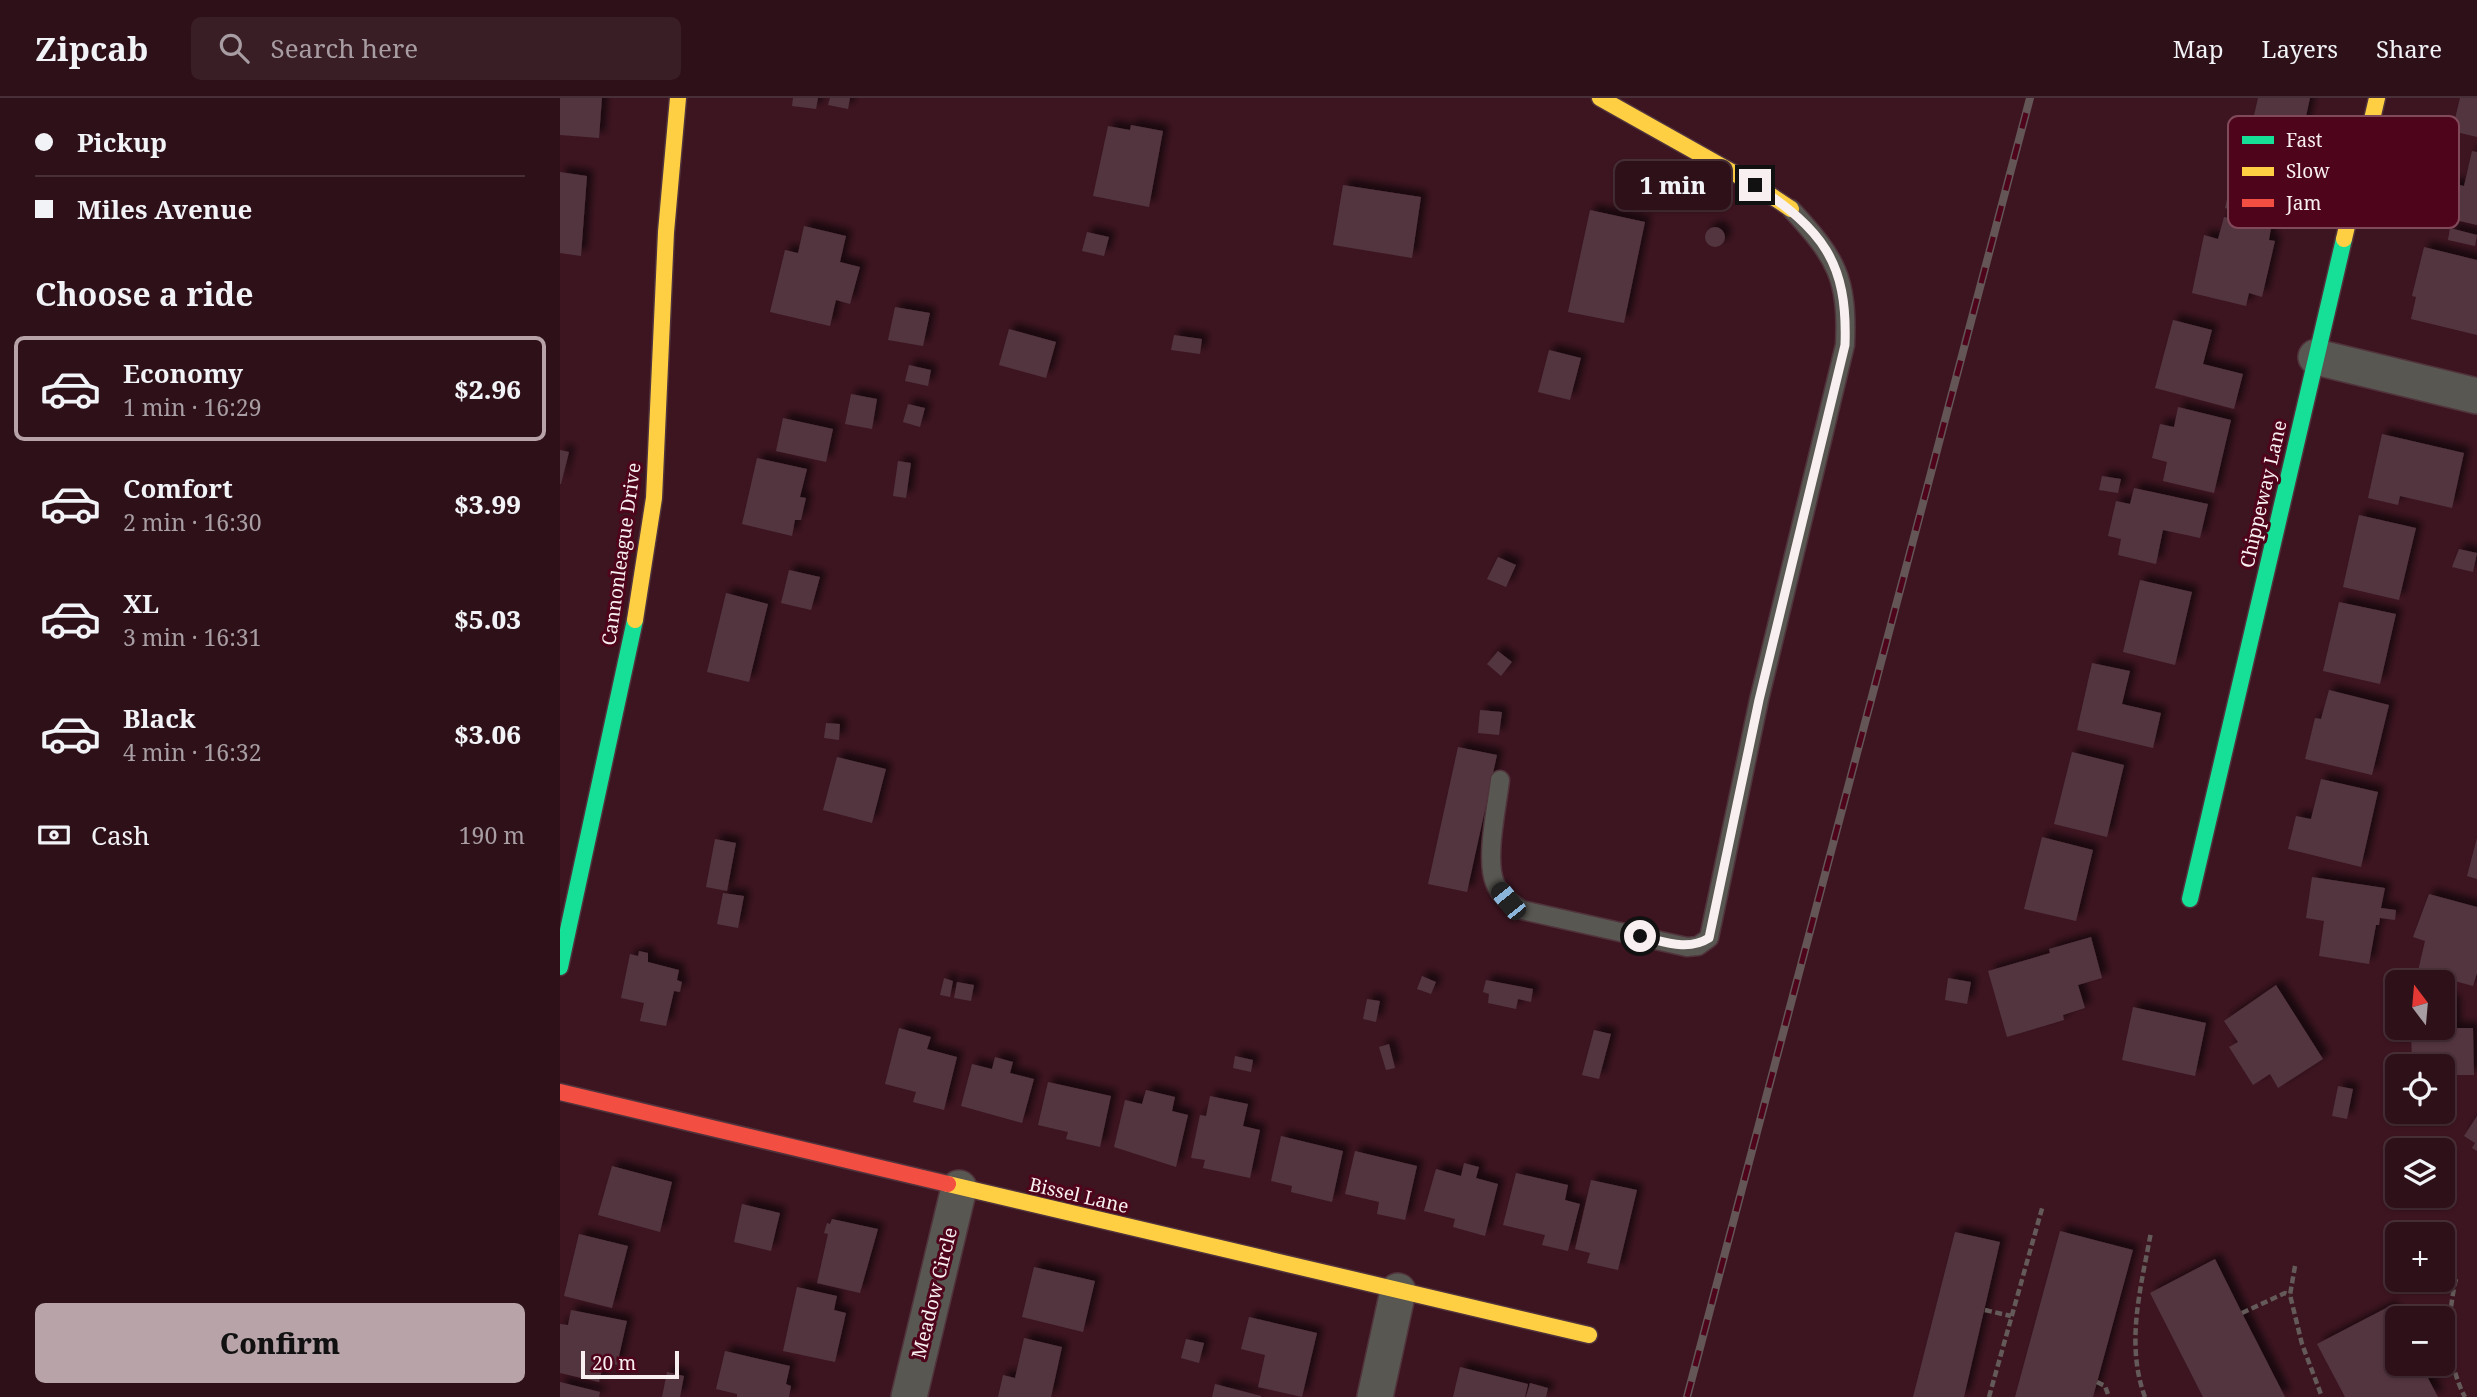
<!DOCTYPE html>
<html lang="en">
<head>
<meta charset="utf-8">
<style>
  body { margin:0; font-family:"Noto Serif",serif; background:#3a1e26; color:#f1f3f6; height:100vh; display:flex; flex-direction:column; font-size:26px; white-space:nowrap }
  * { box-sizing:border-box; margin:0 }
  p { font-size:23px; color:#a79da2 }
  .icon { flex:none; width:38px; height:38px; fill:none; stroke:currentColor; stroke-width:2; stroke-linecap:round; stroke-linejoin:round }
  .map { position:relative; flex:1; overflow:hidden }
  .drawer { display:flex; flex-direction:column; background:#2e1019; width:560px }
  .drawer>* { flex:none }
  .top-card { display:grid; align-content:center; height:154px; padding:0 35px; background:#2e1019 }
  .needle { width:46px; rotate:344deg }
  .buttons { position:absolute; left:1825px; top:872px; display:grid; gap:14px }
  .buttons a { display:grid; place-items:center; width:70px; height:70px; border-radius:10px; background:#2e1019; box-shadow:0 2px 5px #0004,0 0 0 2px #493038; font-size:35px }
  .scale { position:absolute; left:21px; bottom:18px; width:98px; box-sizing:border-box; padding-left:7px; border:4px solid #f8eff0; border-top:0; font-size:19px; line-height:24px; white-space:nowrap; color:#f8eff0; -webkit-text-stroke:5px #4e041a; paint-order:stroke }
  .end { position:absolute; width:32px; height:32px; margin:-16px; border:9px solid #f8eff0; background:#111; box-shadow:0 0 0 4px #111 }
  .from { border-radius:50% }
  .bubble { position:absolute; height:49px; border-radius:10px; background:#2e1019; box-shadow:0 2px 5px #0004,0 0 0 2px #493038; font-size:23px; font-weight:800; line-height:49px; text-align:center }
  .car { position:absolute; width:21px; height:42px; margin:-21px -10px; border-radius:9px; box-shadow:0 0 5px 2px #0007; background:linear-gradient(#222 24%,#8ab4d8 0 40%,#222 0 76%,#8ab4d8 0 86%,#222 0) }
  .top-card b { display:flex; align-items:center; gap:24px; height:66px; font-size:26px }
  .top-card b+b { border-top:2px solid #493038 }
  .top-card i { width:18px; height:18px; background:#f1f3f6 }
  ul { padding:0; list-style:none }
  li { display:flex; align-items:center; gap:21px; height:105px; margin:0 14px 10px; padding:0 21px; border:4px solid transparent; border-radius:10px }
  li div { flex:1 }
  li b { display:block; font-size:26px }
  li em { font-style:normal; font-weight:800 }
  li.current { border-color:#b7a3a8 }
  li>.icon { width:63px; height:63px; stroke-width:1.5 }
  h2 { padding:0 35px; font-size:32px; line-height:84px }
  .pay { display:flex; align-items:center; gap:18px; height:77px; padding:0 35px; font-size:26px }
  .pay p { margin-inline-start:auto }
  .action { display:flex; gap:14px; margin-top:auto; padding:14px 35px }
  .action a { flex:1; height:80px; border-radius:10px; background:#b7a3a8; color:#111; font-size:28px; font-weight:800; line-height:80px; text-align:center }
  header { display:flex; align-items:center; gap:42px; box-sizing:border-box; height:98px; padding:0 35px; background:#2e1019; border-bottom:2px solid #493038 }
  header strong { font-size:33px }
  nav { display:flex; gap:38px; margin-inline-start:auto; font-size:24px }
  .search { width:490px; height:63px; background:#3a1e26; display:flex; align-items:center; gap:18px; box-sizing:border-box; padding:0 24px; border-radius:10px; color:#a79da2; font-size:26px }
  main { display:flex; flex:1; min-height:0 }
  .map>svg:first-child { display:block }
  .building { fill:#52353f; filter:url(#shadow) }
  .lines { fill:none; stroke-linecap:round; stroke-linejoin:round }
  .lane-casing { stroke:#50333c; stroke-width:21 }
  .street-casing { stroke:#50333c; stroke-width:38 }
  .fast-casing { stroke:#50333c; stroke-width:19 }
  .slow-casing { stroke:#50333c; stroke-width:19 }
  .jam-casing { stroke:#50333c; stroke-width:19 }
  .path { stroke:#635a59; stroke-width:4.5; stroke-dasharray:7 3.5; stroke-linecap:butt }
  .lane { stroke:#595751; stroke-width:18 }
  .street { stroke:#595751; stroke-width:35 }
  .fast { stroke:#16e098; stroke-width:16 }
  .slow { stroke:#ffcf43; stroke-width:16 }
  .jam { stroke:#f24e42; stroke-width:16 }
  .rail-casing { stroke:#645557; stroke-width:8 }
  .rail { stroke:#4e041a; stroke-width:5; stroke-dasharray:16; stroke-linecap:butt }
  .route { stroke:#f8eff0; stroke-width:9 }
  .labels { text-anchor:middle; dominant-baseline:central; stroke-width:6; stroke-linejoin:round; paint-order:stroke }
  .street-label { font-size:19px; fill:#f8eff0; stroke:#4e041a }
  .key { fill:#4e041a; stroke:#814a5a; stroke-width:2 }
  .key-label { font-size:19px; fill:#f8eff0 }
</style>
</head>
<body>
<header>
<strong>Zipcab</strong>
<div class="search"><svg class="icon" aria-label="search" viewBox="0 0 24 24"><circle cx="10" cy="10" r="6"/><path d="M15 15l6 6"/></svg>Search here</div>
<nav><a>Map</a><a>Layers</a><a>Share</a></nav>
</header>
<main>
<section class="drawer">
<div class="top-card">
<b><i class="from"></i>Pickup</b>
<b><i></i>Miles Avenue</b>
</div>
<h2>Choose a ride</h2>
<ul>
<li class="current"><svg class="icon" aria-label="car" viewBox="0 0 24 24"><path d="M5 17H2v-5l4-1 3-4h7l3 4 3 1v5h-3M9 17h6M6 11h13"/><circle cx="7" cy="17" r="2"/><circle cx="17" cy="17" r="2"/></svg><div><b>Economy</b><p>1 min · 16:29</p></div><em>$2.96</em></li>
<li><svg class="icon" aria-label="car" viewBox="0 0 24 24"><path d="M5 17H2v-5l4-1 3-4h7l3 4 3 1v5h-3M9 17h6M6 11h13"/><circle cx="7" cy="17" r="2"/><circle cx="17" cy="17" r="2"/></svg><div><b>Comfort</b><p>2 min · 16:30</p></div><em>$3.99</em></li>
<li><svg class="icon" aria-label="car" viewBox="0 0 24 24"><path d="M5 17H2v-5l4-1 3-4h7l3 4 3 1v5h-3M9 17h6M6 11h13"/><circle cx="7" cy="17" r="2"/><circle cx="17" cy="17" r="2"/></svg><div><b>XL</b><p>3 min · 16:31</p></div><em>$5.03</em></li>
<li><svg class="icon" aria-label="car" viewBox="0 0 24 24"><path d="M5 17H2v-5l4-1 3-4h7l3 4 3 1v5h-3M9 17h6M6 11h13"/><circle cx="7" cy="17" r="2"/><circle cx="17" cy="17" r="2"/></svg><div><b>Black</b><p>4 min · 16:32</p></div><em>$3.06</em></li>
</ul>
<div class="pay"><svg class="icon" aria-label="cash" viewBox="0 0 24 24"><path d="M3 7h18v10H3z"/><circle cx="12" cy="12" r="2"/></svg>Cash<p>190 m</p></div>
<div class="action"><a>Confirm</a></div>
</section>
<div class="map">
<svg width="1917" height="1299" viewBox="0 0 1917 1299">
  <defs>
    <filter id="shadow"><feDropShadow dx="6" dy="-6" stdDeviation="3.5" flood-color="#0009"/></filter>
  </defs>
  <rect width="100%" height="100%" fill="#3d1521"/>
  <!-- building -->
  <path class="building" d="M0,0H42L39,40L0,37Z
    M233,0H258L256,11L232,8Z
    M270,0H290L288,11L268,7Z
    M1698,0H1750L1742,37L1692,26Z
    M1900,0H1917V39L1892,33Z
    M571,27L603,33L589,109L533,98L548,28L570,32Z
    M1679,48L1725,60L1716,92L1725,95L1718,123L1665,110Z
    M1912,53L1917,54V127L1870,116L1878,82L1904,88Z
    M0,74L27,78L21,158L0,155Z
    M783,87L861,99L852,160L773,147Z
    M1030,112L1085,124L1064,225L1008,214Z
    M1664,119L1711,130L1709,142L1715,143L1702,199L1689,195L1686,208L1632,195L1644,137L1658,141Z
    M244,128L286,138L280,164L300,169L290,206L276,202L270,228L210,214L225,152L238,155Z
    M1145 139a10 10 0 1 1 20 0a10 10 0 1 1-20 0Z
    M1890,130L1917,137L1915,148L1888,142Z
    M527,134L549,139L544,158L522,153Z
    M1864,149L1917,162V237L1851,221L1856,199L1852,198Z
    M335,209L370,215L363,248L328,242Z
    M1613,222L1652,232L1643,266L1683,276L1674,311L1595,290Z
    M449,231L496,244L486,280L439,267Z
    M614,237L642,241L640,256L611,252Z
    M989,252L1021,260L1010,302L978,294Z
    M349,267L371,272L368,288L345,283Z
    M291,296L317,301L312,331L285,326Z
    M348,306L365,310L360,329L343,324Z
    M1618,309L1671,322L1654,395L1603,383L1607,364L1592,360L1600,326L1614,329Z
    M223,320L273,331L266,364L216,353Z
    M1822,336L1904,355L1892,410L1840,398L1838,407L1808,400Z
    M0,352L9,354L1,386H0Z
    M197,360L247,371L240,399L246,400L241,422H235L232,438L182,426Z
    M338,363L351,365L346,400L333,398Z
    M1542,378L1561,381L1558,395L1539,392Z
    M1574,390L1648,406L1640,440L1603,432L1596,466L1558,457L1561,441L1548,438L1556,403L1570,406Z
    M1799,417L1856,430L1839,502L1783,489Z
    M1899,451L1917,455L1913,474L1892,469Z
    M938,459L956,467L946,489L927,481Z
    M229,472L260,479L251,512L221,505Z
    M1580,482L1632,494L1615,567L1563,554Z
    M166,495L208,506L189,584L147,574Z
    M1779,504L1836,516L1820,586L1763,573Z
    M938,553L952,564L941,578L927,566Z
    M1532,565L1570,573L1562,606L1601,615L1593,650L1517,632Z
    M1769,592L1829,607L1812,677L1745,661L1755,620L1761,621Z
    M920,612L942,614L939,637L918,635Z
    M266,625L280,626L279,642L264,640Z
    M898,649L937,657L907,794L868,786Z
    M1512,654L1564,667L1547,739L1494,726Z
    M277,659L326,671L312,725L263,712Z
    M1761,681L1818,694L1801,769L1728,751L1736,718L1751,721Z
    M1482,739L1533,752L1516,823L1464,811Z
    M1917,740V781L1907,778Z
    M155,741L176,745L167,793L146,789Z
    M1752,779L1825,790L1821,810L1836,812L1835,822L1820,820L1819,827H1816L1809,866L1759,858L1764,823L1746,820Z
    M163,795L184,798L178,830L157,826Z
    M1869,796L1917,809V875L1913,888L1858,873L1865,843L1853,839Z
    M1531,839L1542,880L1518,887L1525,910L1503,917L1504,922L1447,939L1428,873L1490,855L1489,851Z
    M79,853L88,855V864L119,872L117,882L122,884L120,894L114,893L106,928L80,923L84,905L61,900L70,856L78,858Z
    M862,878L876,884L871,896L857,891Z
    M384,880L393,883L390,899L380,897Z
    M1388,880L1411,884L1407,906L1385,902Z
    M926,882L973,891L971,904L958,901L956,911L928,905L929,896L923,894Z
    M397,884L414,887L411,903L394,900Z
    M1716,887L1763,961L1718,990L1710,976L1693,987L1669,949L1678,944L1664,923Z
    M807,901L820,903L816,924L803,921Z
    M1883,902H1894L1895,930H1913L1914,977H1883V968H1852L1851,929H1883Z
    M1573,909L1646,925L1635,978L1562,962Z
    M339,930L371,939L367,951L397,959L384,1012L353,1004L356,994L325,986Z
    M1034,932L1051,936L1039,981L1022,977Z
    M829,946L835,970L826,972L819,949Z
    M675,958L693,962L691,974L673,970Z
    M435,959L453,964L450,975L474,981L462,1025L401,1008L412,966L432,971Z
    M488,984L551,998L540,1049L506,1041L508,1034L478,1027Z
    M1778,988L1793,991L1787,1021L1772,1018Z
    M586,992L615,999L612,1013L628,1017L616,1069L554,1049L565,1002L582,1006Z
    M650,998L688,1006L683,1028L700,1032L690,1080L643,1070L645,1062L631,1060L640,1017L646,1018Z
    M1917,1018V1053L1912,1050L1915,1045L1904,1038Z
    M721,1038L783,1053L772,1104L731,1094L732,1088L711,1083Z
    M795,1053L857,1068L845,1122L817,1116L819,1104L785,1096Z
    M904,1065L919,1069L916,1080L938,1086L925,1138L893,1129L895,1121L864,1113L876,1071L901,1078Z
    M52,1068L112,1084L100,1134L38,1117Z
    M956,1075L1008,1087L1005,1102L1020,1106L1008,1153L982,1147L985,1137L943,1127Z
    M1031,1082L1077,1092L1058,1172L1027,1165L1030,1155L1015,1151Z
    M182,1106L220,1115L211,1153L174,1144Z
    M272,1121L318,1131L300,1195L257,1185L268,1136L264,1135L267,1125L270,1126Z
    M1500,1133L1573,1152L1533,1299H1455Z
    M1395,1134L1440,1144L1404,1299H1353Z
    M19,1136L68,1148L52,1210L4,1198Z
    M1655,1161L1682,1215L1725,1299H1643L1590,1195Z
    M474,1169L535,1183L523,1234L462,1219Z
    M237,1189L277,1198L274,1212L286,1215L275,1264L223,1253Z
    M1830,1208L1838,1222V1265H1860L1878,1299H1785L1757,1246Z
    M11,1212L67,1223L57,1267L44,1264L39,1284L0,1275V1226L8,1227Z
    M689,1219L757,1235L742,1299L698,1289L705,1257L681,1251Z
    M464,1240L502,1249L491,1299H438L443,1277L455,1280Z
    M626,1241L644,1245L639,1265L621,1260Z
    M165,1253L230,1268L226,1286L231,1288L229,1299H177V1296L156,1291Z
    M900,1269L968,1286L965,1299H893Z
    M107,1274L124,1278L120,1299H102Z
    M0,1284L40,1294L39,1299H0Z
    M970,1285L988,1290L986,1299H966Z
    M655,1286L701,1298V1299H652Z"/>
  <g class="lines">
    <defs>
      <path id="lane" d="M940,682C937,709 925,761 935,785C939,797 951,805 962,812L1127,849L1138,848L1149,840L1199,602L1285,247C1288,179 1276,160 1231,111"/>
      <path id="street" d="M1756,259L1917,298
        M349,1299L399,1090
        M815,1299L838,1193"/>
      <path id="fast" d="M1630,801L1784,141
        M0,869L75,522"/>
      <path id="slow" d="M1040,0L1195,87L1231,111
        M1784,141L1817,0
        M75,522L94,400L106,134L118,0
        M388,1086L1029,1237"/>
      <path id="jam" d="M0,994L388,1086"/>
    </defs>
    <!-- lane casing -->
    <use href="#lane" class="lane-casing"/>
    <!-- street casing -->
    <use href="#street" class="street-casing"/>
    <!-- fast casing -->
    <use href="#fast" class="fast-casing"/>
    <!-- slow casing -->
    <use href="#slow" class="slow-casing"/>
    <!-- jam casing -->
    <use href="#jam" class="jam-casing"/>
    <!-- path -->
    <path class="path" d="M1735,1168L1730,1197L1742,1246L1762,1299
      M1896,1181C1887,1219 1886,1264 1905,1299
      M1425,1212L1451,1218
      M1682,1215L1725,1195L1730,1197
      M1883,1262L1892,1258
      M1864,1272L1877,1265
      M1537,1284L1545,1288L1549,1299
      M1429,1299L1483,1107
      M1585,1299C1565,1246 1581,1189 1591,1134"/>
    <!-- lane -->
    <use href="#lane" class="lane"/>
    <!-- street -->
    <use href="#street" class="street"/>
    <!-- fast -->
    <use href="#fast" class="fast"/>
    <!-- slow -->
    <use href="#slow" class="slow"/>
    <!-- jam -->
    <use href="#jam" class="jam"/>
    <defs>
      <path id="rail" d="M1127,1299L1470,0"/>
    </defs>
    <!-- rail casing -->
    <use href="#rail" class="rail-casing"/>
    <!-- rail -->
    <use href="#rail" class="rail"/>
  </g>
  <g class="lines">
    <!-- route -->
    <path class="route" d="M1080,838C1103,843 1127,854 1149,840L1199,602L1285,247C1288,163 1262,132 1195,87"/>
  </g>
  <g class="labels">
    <!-- street labels -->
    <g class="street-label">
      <text transform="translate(1703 396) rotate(-77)">Chippeway Lane</text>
      <text transform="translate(61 456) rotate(-82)">Cannonleague Drive</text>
      <text transform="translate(519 1097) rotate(13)">Bissel Lane</text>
      <text transform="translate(374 1195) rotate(-76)">Meadow Circle</text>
    </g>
  </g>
  <!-- legend -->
  <rect x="1668" y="18" width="231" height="112" rx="10" class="key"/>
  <rect x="1682" y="38" width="32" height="8" fill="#16e098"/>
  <rect x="1682" y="69" width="32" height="9" fill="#ffcf43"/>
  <rect x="1682" y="101" width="32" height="8" fill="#f24e42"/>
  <g class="key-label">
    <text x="1726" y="49">Fast</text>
    <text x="1726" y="80">Slow</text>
    <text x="1726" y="112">Jam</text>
  </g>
</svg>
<div class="buttons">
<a><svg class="needle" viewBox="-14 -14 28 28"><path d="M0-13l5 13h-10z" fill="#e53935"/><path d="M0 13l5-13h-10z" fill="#a79da2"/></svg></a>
<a><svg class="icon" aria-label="locate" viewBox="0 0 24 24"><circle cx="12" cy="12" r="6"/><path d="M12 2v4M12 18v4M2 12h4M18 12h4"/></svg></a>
<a><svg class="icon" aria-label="layers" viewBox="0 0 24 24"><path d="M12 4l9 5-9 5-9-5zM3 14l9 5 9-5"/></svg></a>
<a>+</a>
<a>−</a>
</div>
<div class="scale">20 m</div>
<i class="end from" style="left:1080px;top:838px"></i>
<i class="end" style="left:1195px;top:87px"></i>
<div class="bubble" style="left:1055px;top:63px;width:116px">1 min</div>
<i class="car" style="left:948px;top:803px;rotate:321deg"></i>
</div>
</main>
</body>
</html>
